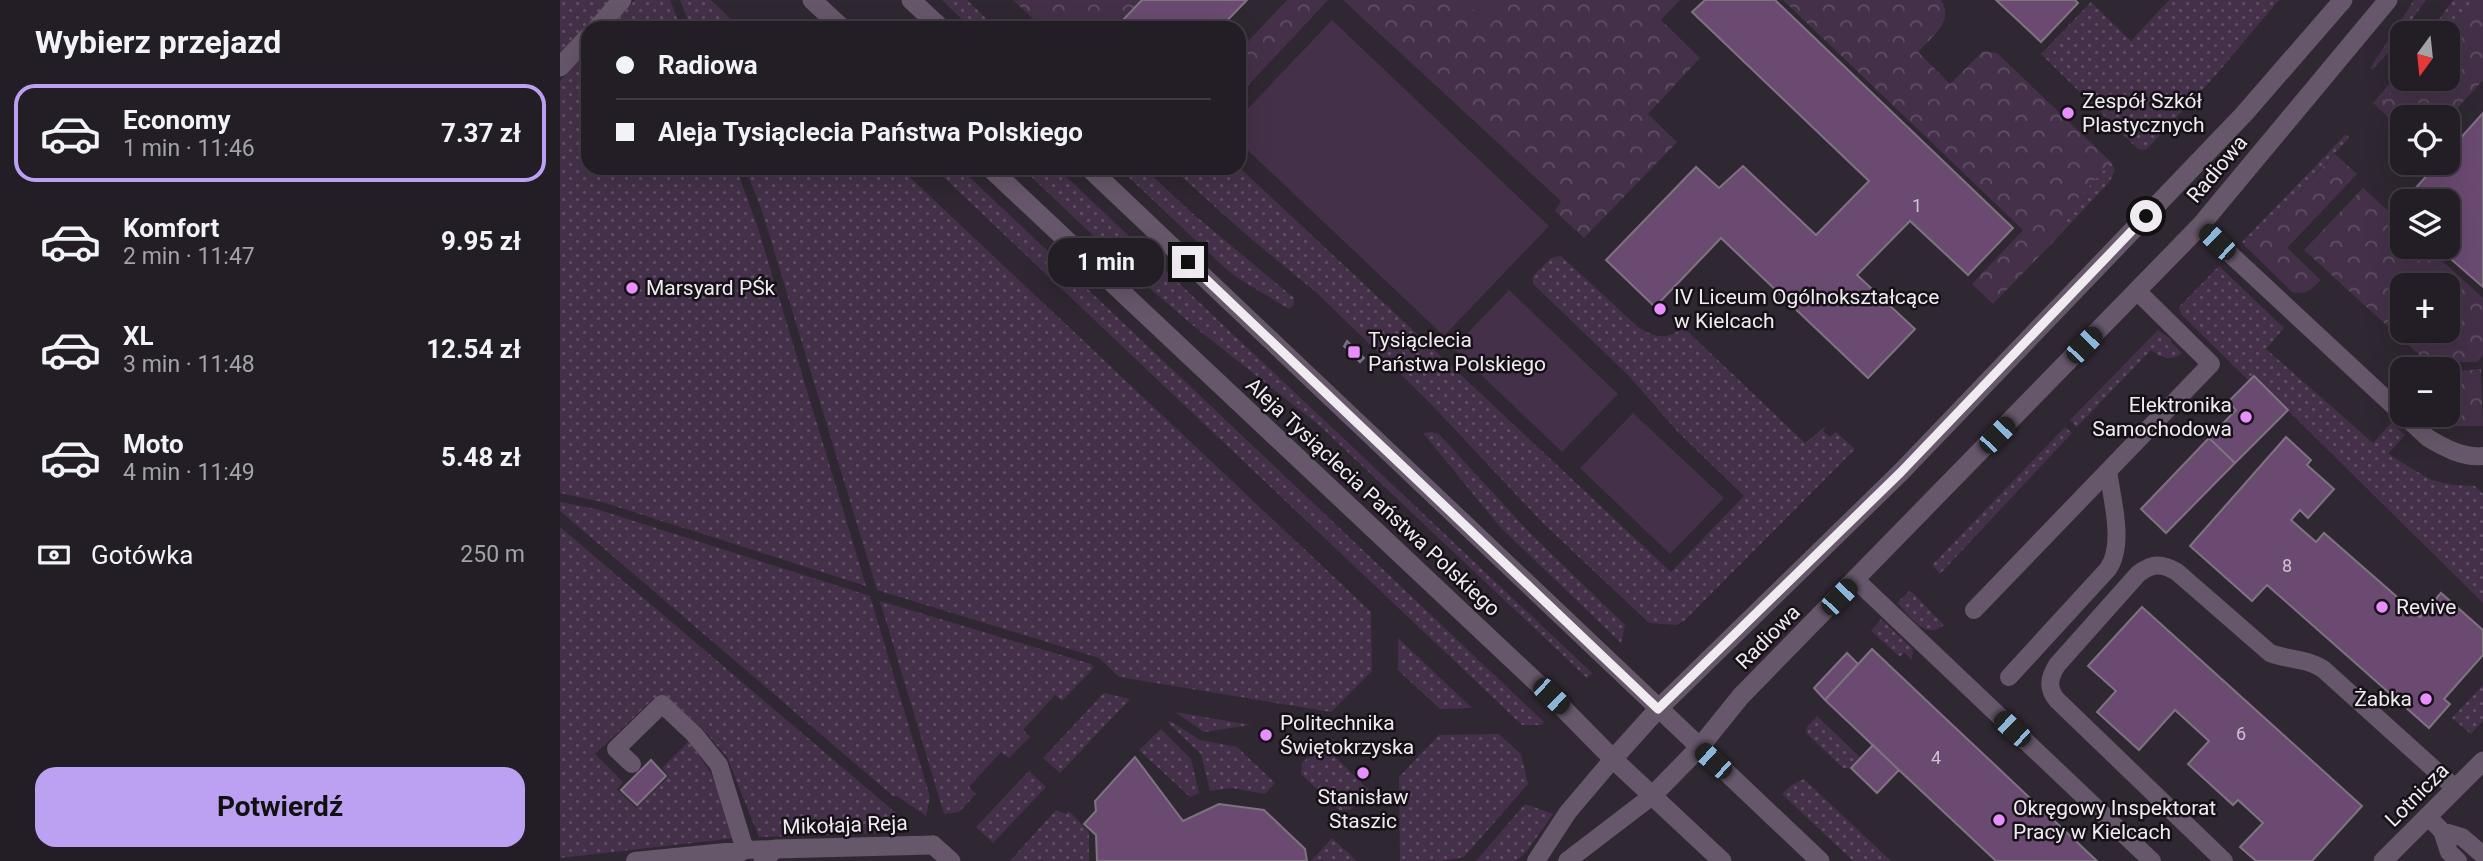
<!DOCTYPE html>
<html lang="pl">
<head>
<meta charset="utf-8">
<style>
  body { margin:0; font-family:Roboto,sans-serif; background:#2f2a32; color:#f1f3f6; height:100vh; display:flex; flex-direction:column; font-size:26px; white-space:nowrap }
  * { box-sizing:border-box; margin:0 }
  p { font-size:23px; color:#a3a2a7 }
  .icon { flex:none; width:38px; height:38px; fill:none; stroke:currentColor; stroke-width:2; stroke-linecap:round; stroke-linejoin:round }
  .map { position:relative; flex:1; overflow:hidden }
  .side { display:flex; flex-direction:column; background:#231d25; width:560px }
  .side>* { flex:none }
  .guide { position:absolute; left:21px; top:21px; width:665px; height:154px; border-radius:21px; box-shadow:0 7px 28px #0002,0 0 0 2px #403b42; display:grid; align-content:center; height:154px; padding:0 35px; background:#231d25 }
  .needle { width:46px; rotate:195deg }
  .controls { position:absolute; left:1830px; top:21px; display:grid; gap:14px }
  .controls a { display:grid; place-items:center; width:70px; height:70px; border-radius:14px; background:#231d25; box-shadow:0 7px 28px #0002,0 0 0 2px #403b42; font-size:35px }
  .end { position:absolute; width:32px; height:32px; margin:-16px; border:9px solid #f0eaf1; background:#111; box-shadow:0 0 0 4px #111 }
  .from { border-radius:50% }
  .bubble { position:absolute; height:49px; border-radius:21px; background:#231d25; box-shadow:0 7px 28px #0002,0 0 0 2px #403b42; font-size:23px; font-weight:700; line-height:49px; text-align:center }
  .car { position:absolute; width:21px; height:42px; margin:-21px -10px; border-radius:9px; box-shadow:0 0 5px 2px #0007; background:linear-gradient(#222 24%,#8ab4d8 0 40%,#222 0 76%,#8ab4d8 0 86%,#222 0) }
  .guide b { display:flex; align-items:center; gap:24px; height:66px; font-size:26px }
  .guide b+b { border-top:2px solid #403b42 }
  .guide i { width:18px; height:18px; background:#f1f3f6 }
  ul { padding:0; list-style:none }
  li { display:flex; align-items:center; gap:21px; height:98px; margin:0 14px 10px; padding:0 21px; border:4px solid transparent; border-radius:21px }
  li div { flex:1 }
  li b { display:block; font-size:26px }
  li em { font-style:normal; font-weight:700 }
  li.selected { border-color:#bca0f2 }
  li>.icon { width:63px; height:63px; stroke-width:1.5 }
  h2 { padding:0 35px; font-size:32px; line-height:84px }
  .pay { display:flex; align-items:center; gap:18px; height:77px; padding:0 35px; font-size:26px }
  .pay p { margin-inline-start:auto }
  .primary-button { display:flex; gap:14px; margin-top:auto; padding:14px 35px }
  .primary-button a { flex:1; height:80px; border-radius:21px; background:#bca0f2; color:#111; font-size:28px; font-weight:700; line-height:80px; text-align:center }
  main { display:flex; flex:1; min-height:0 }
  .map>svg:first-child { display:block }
  .green { fill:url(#green-dots) }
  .forest { fill:url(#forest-crowns); fill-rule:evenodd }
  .pitch { fill:#443149 }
  .building { fill:#6b4a72; stroke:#7d7480; stroke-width:2 }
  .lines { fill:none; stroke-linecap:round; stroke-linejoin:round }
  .service { stroke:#66576a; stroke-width:18 }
  .pedestrian { stroke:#66576a; stroke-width:19 }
  .minor { stroke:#66576a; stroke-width:19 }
  .tertiary { stroke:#66576a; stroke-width:19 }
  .route { stroke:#f0eaf1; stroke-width:9 }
  .poi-dot { fill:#e98efe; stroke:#151116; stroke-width:2.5 }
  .labels { text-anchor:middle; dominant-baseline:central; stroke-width:5; stroke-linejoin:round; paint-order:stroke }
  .number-label { font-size:18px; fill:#cfc2d1 }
  .poi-label { font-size:21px; fill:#f0eaf1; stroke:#151116; text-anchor:start }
  .street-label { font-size:21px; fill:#f0eaf1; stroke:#151116 }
</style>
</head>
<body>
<main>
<section class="side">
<h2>Wybierz przejazd</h2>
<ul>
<li class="selected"><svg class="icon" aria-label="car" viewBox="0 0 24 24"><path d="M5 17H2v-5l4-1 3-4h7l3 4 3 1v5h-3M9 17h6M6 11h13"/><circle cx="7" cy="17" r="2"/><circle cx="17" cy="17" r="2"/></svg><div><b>Economy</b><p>1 min · 11:46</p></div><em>7.37 zł</em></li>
<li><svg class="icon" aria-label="car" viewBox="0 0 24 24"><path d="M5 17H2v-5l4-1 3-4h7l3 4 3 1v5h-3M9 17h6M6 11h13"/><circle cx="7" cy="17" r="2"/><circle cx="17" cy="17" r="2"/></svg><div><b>Komfort</b><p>2 min · 11:47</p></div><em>9.95 zł</em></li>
<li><svg class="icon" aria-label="car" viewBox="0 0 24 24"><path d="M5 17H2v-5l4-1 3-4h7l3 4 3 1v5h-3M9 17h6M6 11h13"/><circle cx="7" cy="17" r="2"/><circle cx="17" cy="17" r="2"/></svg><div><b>XL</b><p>3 min · 11:48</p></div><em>12.54 zł</em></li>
<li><svg class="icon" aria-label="car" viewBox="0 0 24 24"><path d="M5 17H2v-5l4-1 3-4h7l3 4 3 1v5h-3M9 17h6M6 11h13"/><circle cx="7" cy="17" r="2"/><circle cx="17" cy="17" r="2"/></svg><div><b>Moto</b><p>4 min · 11:49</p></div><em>5.48 zł</em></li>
</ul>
<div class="pay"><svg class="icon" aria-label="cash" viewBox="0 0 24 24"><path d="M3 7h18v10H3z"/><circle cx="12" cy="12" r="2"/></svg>Gotówka<p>250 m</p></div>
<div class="primary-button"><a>Potwierdź</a></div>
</section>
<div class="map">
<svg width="1923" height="861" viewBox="0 0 1923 861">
  <defs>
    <pattern id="green-dots" width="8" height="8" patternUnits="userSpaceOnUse" patternTransform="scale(1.75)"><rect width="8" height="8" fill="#443149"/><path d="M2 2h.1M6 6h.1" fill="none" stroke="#5f4f64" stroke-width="1.8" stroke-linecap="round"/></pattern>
    <pattern id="forest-crowns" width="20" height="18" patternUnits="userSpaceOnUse" patternTransform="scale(1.75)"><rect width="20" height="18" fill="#443149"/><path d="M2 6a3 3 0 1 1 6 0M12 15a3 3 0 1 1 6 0" fill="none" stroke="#5f4f64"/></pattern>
  </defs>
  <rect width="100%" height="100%" fill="#2f2731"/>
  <!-- green -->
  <path class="green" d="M0,0H52L0,56Z
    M75,0H110L121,28H49Z
    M120,0H151L180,28H131Z
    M382,0H407L436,28H411Z
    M1609,0H1719L1654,77L1586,150L1578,149L1481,54L1531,2L1571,41Z
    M1854,0H1866L1827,54L1812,70L1811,67Z
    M1893,0H1923V80L1888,118L1843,117V123L1830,119L1813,103L1843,68V79H1888V33H1869Z
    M28,51V168H176L198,228L306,586L42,502L0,493V81Z
    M1786,134L1789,138L1687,248L1682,242Z
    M1551,162L1555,170L1550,181L1498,237L1514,203Z
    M679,167L1111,572L1184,496L1117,431L1068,375L973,284V276L991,258L1001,256L1078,327C1093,337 1108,341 1123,327L1245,443L1263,428L1266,427L1263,431L1270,437L1276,432L1295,449L1125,620L1117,625L1089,623L984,524L866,399L757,293L690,238L612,168Z
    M185,168H340L811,612L812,671L771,712L559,677L539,658L317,590L202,211Z
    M374,168H400L984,722L981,725H962Z
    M462,168H497L1032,673L1027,678L760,426L641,332L582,282Z
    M559,168H584L632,213L734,298V305L729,309L676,277L663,266Z
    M1659,266L1724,328L1706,349L1813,443L1831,423L1845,435L1828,454L1871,480L1893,485L1915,486L1923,494V603L1694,377L1689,381L1621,314L1619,307Z
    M1598,330L1612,340L1611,342L1622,353C1610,362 1602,358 1591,350L1517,427L1510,420Z
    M1505,427L1512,433L1380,574L1372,565Z
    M872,432L879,434L970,533L1065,625L1061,643L941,528L863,433Z
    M0,502L36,509L310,596L370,797L366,816L337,796H333L0,511Z
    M0,527L336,813L319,833L199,837L167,757L142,728L106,696L94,698L35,754L63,782L57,789L76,808L109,776L102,768L129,741L151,773L176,838L0,858Z
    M1349,591L1353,593L1384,625C1365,641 1350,616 1337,603Z
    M320,601L531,664L534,668L502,701L495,695L463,730L470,737L449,758L441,752L409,787L416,794L399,812L384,814Z
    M1321,619L1353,649L1352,660L1344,652L1340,657L1311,631Z
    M838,638L912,708L880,709L838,670Z
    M1923,685V721L1911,734L1892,718Z
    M544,693L570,699L500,773L483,758Z
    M615,712L691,725L644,732Z
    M1257,716L1300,757L1289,768H1283L1246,733L1247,727Z
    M610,721L640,740L677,747L715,783L705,794L672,788L650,791L641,754L608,723Z
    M601,729L631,759L639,793L630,797L579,750Z
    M939,734L961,754L968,784L904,857L881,861H840L839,777L879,735Z
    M762,744L810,791L790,810H779L741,774L742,763Z
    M469,771L486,787L433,843L416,827Z
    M1244,779L1331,861H1293L1222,794L1232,785Z
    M965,804L993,814L967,851L956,861H916Z
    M496,810L506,814L509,811L529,832V861H450Z
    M772,838L797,861H751Z"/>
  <!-- forest -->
  <path class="forest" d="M453,0H583L557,28H483Z
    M727,0H768L679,95V51Z
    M783,0H1120L1101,20L1140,58L1088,114L1117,142L1024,238L995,211L1001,201Z
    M1223,0H1381C1395,22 1371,37 1358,52L1390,84L1423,51L1437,53L1551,162L1514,203L1498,237L1433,304L1412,284L1463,230Z
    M1917,0H1923V80L1888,118L1843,117V123L1830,119L1818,107L1844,79H1888V33H1886Z
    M1775,154L1797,174L1727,248L1761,280C1751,290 1746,295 1732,292L1687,248Z
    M1803,188L1843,224V247H1867L1923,298V355L1917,362H1867L1744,250ZM1888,285V331H1843V285Z
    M1921,369L1923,426H1896L1872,415H1888V372Z"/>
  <!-- pitch -->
  <path class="pitch" d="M903,0H954L930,25Z
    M772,20L989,226L884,336L679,142V118Z
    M949,290L1058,394L1002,452L893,348Z
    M1073,413L1164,498L1110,554L1020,468Z"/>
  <!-- building -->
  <path class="building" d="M582,0H687L660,28H570L562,21Z
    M1145,0H1215L1453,228L1408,275L1350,221L1297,275L1355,329L1308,378L1161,238L1095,307L1046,260L1136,167L1159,188L1183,166L1256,235L1309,181L1132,12Z
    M1436,0H1515L1518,3L1481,42Z
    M1923,113V287L1877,247H1888V201H1844L1878,163H1888V152Z
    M787,341L804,358L800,362L784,346Z
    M1694,376L1728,410L1675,463L1649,438L1676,410L1668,402Z
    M1726,437L1751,460L1747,465L1774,489L1748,518L1740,510L1731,520L1756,542L1764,533L1860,617L1881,593L1923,630V655L1884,699L1890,704L1869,728L1707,585L1692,601L1630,546Z
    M1649,438L1675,463L1606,533L1581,509Z
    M1582,607L1802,806L1752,861H1696L1680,847L1703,823L1678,800L1673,805L1628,764L1649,741L1615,710L1579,750L1537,712L1556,691L1528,666Z
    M1312,649L1386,719L1537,861H1436L1339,770L1265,700Z
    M1287,653L1298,664L1265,700L1254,688Z
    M1313,745L1339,770L1317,793L1291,768Z
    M575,757L623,821L659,804L704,810L745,849L747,861H537L536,835L524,824L536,811L535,801Z
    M91,760L106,776L77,805L61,790Z"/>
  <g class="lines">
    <!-- service -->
    <path class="service" d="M1640,226L1868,438C1885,448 1903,458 1923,456
      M1296,580L1592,861
      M1414,610L1651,364L1577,291
      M1449,677L1548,569C1565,545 1552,499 1548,471
      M72,764L56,749L102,704L134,734L159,765L185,850L215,849
      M1867,816L1882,831L1902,837L1923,855
      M1882,831L1889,852L1898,861
      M75,861L185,850L164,861
      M976,861L1008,812L1053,759
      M1007,861L1092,796
      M1664,861L1497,700C1487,688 1489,678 1497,665L1578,574C1592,563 1602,563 1617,572L1710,653C1728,660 1747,658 1763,669L1895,788"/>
    <!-- pedestrian -->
    <path class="pedestrian" d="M37,28L62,0
      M0,67L28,37
      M373,845L391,861"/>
    <!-- minor -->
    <path class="minor" d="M1053,759L1098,709L1341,472L1684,114L1783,0
      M1092,796L1139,748L1181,696L1640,226L1828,0
      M203,861L215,849L373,845
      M1823,861L1923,761"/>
    <!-- tertiary -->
    <path class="tertiary" d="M252,0L282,28
      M351,0L381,28
      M430,168L991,696L1053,759L1162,861
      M529,168L1260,861"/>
  </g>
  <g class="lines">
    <!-- route -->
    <path class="route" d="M628,262L1098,709L1341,472L1586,216"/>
  </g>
  <!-- markers -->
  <g class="poi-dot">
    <circle cx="1508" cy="113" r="7"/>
    <circle cx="72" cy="288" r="7"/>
    <circle cx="1100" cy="309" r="7"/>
    <rect x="787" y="345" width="14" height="14" rx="3.5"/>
    <circle cx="1686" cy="417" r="7"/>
    <circle cx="1822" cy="607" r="7"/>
    <circle cx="1866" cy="699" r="7"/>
    <circle cx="706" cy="735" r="7"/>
    <circle cx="803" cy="773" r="7"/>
    <circle cx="1439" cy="820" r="7"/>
  </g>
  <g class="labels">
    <!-- number labels -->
    <g class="number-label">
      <text x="1357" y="205">1</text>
      <text x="1727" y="565">8</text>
      <text x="1681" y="733">6</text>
      <text x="1376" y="757">4</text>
    </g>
    <!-- poi labels -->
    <g class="poi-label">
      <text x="1522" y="101">Zespół Szkół<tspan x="1522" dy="24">Plastycznych</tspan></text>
      <text x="86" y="288">Marsyard PŚk</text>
      <text x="1114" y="297">IV Liceum Ogólnokształcące<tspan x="1114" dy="24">w Kielcach</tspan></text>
      <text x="808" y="340">Tysiąclecia<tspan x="808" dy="24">Państwa Polskiego</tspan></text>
      <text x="1672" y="405" text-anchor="end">Elektronika<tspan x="1672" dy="24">Samochodowa</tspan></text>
      <text x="1836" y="607">Revive</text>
      <text x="1852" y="699" text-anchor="end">Żabka</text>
      <text x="720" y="723">Politechnika<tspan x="720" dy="24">Świętokrzyska</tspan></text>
      <text x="803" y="797" text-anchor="middle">Stanisław<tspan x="803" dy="24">Staszic</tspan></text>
      <text x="1453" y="808">Okręgowy Inspektorat<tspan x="1453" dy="24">Pracy w Kielcach</tspan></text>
    </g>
    <!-- street labels -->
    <g class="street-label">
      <text transform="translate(1657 169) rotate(-50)">Radiowa</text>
      <text transform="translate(813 497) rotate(43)">Aleja Tysiąclecia Państwa Polskiego</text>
      <text transform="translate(1208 637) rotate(-45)">Radiowa</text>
      <text transform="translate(1857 795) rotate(-45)">Lotnicza</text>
      <text transform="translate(285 825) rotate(-2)">Mikołaja Reja</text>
    </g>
  </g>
</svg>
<div class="controls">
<a><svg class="needle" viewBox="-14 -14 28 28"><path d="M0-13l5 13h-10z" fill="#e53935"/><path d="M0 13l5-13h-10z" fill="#a3a2a7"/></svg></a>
<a><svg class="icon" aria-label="locate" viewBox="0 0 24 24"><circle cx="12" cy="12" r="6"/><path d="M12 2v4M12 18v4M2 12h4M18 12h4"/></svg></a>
<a><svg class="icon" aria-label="layers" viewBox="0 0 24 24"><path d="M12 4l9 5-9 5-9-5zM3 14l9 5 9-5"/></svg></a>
<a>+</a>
<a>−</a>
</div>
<i class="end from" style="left:1586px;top:216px"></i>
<i class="end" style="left:628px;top:262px"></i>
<div class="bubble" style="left:488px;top:238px;width:116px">1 min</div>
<i class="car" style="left:1657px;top:242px;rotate:314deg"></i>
<i class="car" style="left:1524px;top:345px;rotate:44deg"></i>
<i class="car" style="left:1437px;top:435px;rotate:44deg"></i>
<i class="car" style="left:1279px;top:597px;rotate:44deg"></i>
<i class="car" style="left:991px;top:696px;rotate:134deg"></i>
<i class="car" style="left:1452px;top:729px;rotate:313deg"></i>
<i class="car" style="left:1153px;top:761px;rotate:312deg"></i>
<div class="guide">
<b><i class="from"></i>Radiowa</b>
<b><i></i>Aleja Tysiąclecia Państwa Polskiego</b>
</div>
</div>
</main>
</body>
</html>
